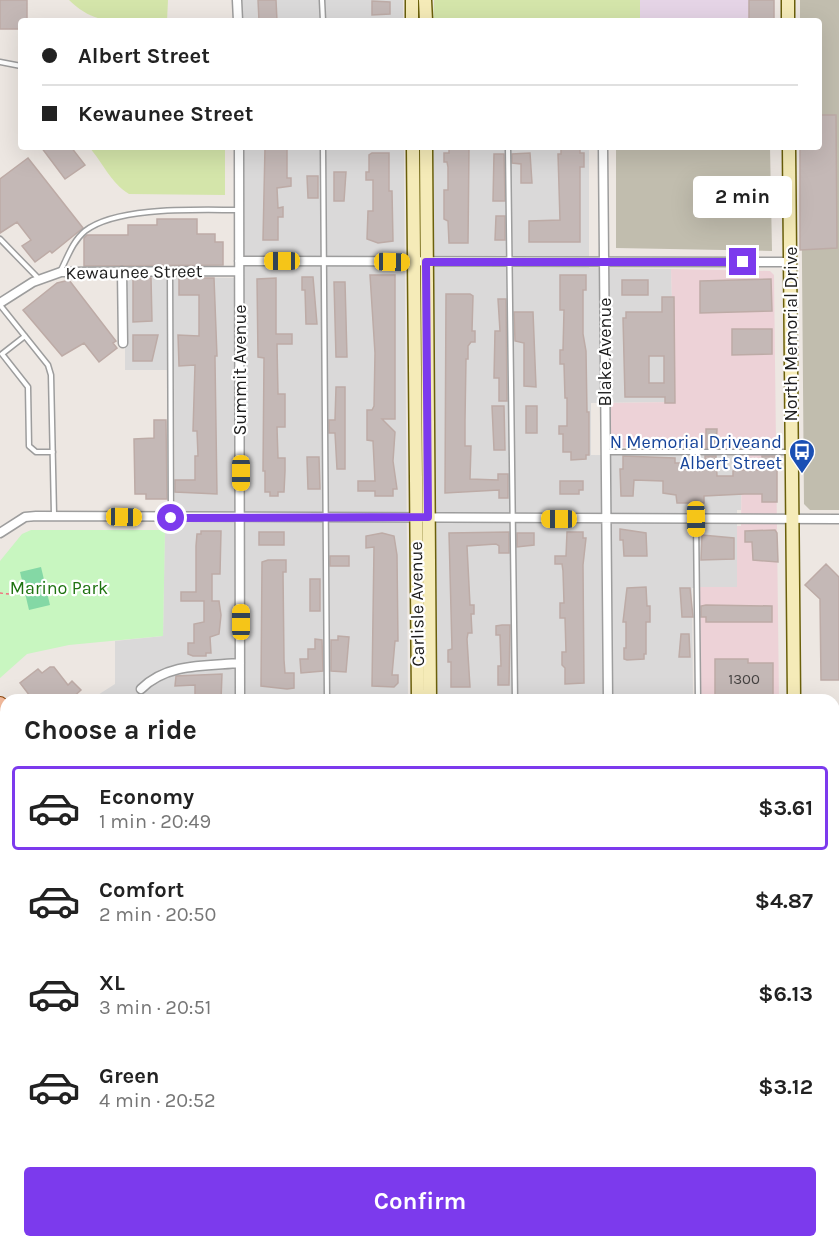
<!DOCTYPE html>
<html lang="en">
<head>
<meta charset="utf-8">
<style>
  body { margin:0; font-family:Karla,sans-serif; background:#f2f2f2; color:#222; height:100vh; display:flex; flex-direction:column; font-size:22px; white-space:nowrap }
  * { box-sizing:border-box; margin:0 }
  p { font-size:20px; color:#767676 }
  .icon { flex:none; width:33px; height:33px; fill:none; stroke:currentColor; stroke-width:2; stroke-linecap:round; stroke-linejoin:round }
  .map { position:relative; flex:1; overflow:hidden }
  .panel { position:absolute; left:0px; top:694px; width:840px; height:554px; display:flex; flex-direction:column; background:#fff; border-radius:18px 18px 0 0; box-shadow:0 6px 24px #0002 }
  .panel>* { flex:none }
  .guide { position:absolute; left:18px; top:18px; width:804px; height:132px; border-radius:6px; box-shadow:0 6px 24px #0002; display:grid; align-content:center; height:132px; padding:0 24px; background:#fff }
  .end { position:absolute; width:27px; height:27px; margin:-14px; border:8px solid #7c3aed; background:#fff; box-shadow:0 0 0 3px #fff }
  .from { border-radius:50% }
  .bubble { position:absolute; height:42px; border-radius:6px; background:#fff; box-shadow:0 6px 24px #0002; font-size:20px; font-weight:700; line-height:42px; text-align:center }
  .car { position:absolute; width:18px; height:36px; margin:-18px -9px; border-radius:8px; box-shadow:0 0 4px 2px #0007; background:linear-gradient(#f5c518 24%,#345 0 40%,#f5c518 0 76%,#345 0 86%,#f5c518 0) }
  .guide b { display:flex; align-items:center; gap:21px; height:57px; font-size:22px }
  .guide b+b { border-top:2px solid #e0e0e0 }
  .guide i { width:15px; height:15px; background:#222 }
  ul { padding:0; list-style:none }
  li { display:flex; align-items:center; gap:18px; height:84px; margin:0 12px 9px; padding:0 12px; border:3px solid transparent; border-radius:6px }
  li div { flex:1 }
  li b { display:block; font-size:22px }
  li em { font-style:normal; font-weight:700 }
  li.on { border-color:#7c3aed }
  li>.icon { width:54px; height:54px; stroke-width:1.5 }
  h2 { padding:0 24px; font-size:27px; line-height:72px }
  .action { display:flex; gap:12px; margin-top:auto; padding:12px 24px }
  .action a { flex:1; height:69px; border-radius:6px; background:#7c3aed; color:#fff; font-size:24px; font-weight:700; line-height:69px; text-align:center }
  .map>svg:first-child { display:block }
  .residential { fill:#dad9d9 }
  .commercial { fill:#edd2d7 }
  .industrial { fill:#e5d4e6 }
  .construction { fill:#c1bdae }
  .grass { fill:#d4e5aa }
  .park { fill:#c8f6c0 }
  .pitch { fill:#84d8a5 }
  .building { fill:#c4b8b6; stroke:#bdaba6; stroke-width:1.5; fill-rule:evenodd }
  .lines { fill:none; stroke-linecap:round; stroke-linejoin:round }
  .lane-casing { stroke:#9d9d9d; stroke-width:7 }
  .street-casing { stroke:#9d9d9d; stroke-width:11 }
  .secondary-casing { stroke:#6b600b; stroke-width:15 }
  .primary-casing { stroke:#8b4309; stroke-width:16 }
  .path { stroke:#f16f7e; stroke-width:1.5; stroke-dasharray:3 3; stroke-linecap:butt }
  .lane { stroke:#fff; stroke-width:4 }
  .street { stroke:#fff; stroke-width:8 }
  .secondary { stroke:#f5ebb8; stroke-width:12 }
  .primary { stroke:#f6bd9e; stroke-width:14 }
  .route { stroke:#7c3aed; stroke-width:8 }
  .labels { text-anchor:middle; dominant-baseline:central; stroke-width:4.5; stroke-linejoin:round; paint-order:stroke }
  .number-label { font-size:15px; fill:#464342 }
  .street-label { font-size:18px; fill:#1c1c1c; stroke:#fff }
  .transit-label { font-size:18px; fill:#164399; stroke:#fff; text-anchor:end }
  .park-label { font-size:18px; fill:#1f7311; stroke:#fff }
</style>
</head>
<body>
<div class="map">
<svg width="839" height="1247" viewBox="0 0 839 1247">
  <rect width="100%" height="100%" fill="#ede7e2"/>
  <!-- residential -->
  <path class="residential" d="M241,0H403V21H241Z
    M242,147H404L408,700H90L115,684V641L163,636L165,524H175L174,370H125V282L136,277L243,278Z
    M427,147H589V268L671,269L675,402L591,403V455L742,456L741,510H737V587L692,588L693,700H435Z
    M0,780H6V1242H467L460,1247H0Z
    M834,930H839V1059H834Z
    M834,1168H839V1247H809L808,1242H834Z
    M621,1242H790V1247H621Z"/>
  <!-- commercial -->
  <path class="commercial" d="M671,269L770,271L774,275L779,700H699L698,587H737V526H741L742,449L608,447V403L675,402Z"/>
  <!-- industrial -->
  <path class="industrial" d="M640,0H773V21H640Z"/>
  <!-- construction -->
  <path class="construction" d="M800,0H839V510H810L804,504L801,147H819V21H800Z
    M616,147H770L772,251L616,248Z"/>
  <!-- grass -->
  <path class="grass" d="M69,0H168L167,21C129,21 98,29 69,0Z
    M434,0H640V21H433Z
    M89,147H225V195L129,194C111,183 103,163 89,147Z"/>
  <!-- park -->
  <path class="park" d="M31,530H165L163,636L69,645L27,654L0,678V561L22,534Z"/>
  <!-- pitch -->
  <path class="pitch" d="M41,567L50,605L29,610L20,572Z"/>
  <!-- building -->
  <path class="building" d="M0,0H27V21H21V29H0Z
    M258,0H276L277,21H259Z
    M749,0H774V21H749Z
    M372,1L390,2V14L372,15Z
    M819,115H836L837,248L800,250V147H819Z
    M41,147H71L85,165L65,179Z
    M265,147H287V178H291V186L277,188L278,208L283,207V217H278V240H263Z
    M449,147H469L468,243H449L448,221L444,219V190H448V167L447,162H444V153H449Z
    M561,147H580V153H584V167H580V242H529V221L560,220L558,154H561Z
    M372,153H389V191H392L393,241L378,243L367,239L368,211H373V180H366V172H369V155Z
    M530,153L532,183H521V164L512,163V154Z
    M494,154H504L505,201H493Z
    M28,158L83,228L52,253L50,251L35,262L22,246L31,240L17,222L0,233V179Z
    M334,172H346L344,201H334Z
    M307,176H318V198H308Z
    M496,216H505V240H495Z
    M157,219H197V234H215V242H223V265L84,266V238L87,235H128V225H157Z
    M370,275H395V419H382L395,432L393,461L397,489H393V496H375V491H358V481H375L373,441L367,440V410H372L374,406L375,353Z
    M560,275H586V290H583V334L586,351L587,412H589V455H586V459L571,460V452H563V434H559V426H567V398H565L564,364H560V350H563L564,310H560Z
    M302,277H313L317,324H306L305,290H302Z
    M133,278H151L152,321L133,322Z
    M179,278H214L217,356H215V360L217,494L175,492V480H195V456H198L197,431H193L195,365L179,366L178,335L199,336V295H179Z
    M276,278V334H292V344H277L278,394H285V427H277L278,458H285V471L284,492H278V496H270V492H265V471H263L264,358L258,357L257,279Z
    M771,279L772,311L700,313V281Z
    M69,280L116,341L113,343L117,348L99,362L84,343L62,356L23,310L57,283Z
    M622,280H648V295H622Z
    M334,282H345L347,357H336Z
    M446,294H470L473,296L472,331H475V342H471L468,346V359H466L465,420V446H471L470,479L498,480V474H508V498H499V490L445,493Z
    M662,297H674L675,403H665V397H625L623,318H626V312H662ZM649,356H664V383H649Z
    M498,299H506L507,401H499V378H494L495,331H500Z
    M514,312H533L536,387L524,386V343L515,341Z
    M732,329H772V354L732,355Z
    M133,335H158L152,361H133Z
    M336,387H345V469H337L335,433H329V420H335Z
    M492,406H504L505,450H494Z
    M526,406H537V433H526Z
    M154,420H166L167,499H146V494H135L134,439L154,438Z
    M706,429H717L716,448H706Z
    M623,456L675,458V463H683V467H705V456H716L717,476H733V471L737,470H762V456H777V502H762V494H744L704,496V503H677L676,495L663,493V481L634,480L633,496H621L620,469H623Z
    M307,457H319L320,489H308Z
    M560,481H583V490H579V494H560Z
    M620,529L646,533L647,556H624L623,540H620Z
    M775,530L777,533L778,562L753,560L752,542H745V531Z
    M201,531H221L220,574H212V601H219L221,615L219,634L210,637L211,653H206V656H193L188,654V643H194V624L204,622V601H181V592H196V546L197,534H201Z
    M259,532H284V545H259Z
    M509,532V553H499V546L496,544L467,546L470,605H474V614H471L472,633H468L467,639L470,687H451V662H448V650L452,649L449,533Z
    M567,532H583V538H586L583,565L584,683L565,684V668L562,665V652H566L565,618H560V603H564L563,571L562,564H555V556H566Z
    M382,533L394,536L397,555L398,641H395L392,675H398V683L394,687L372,686L374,547L366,548V536Z
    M517,533H534V545L517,547Z
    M702,535L734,538V559L701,560Z
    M330,556H349V566H330Z
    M268,560H286V572H283L284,660L285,673H294V688L287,689L261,686L262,562Z
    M826,564L839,577V680H821L820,599L805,585Z
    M310,579H320V611H310Z
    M646,587L647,606H650V622H646V654H644V659L627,660L624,659V648H626V622H623L627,588Z
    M680,588H690L693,617H682Z
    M706,605L772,606V622H706V617H701V606Z
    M502,625H510L509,685H498V666H501L500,635H496V626Z
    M681,634H689L690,657H679Z
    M338,636L349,637L346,672L331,671V640H338Z
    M315,639L322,640L323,671L301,673L300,659H308V649H315Z
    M715,659H748V663H773V696H715Z
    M50,667H54L68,685L72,681L81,690L70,700H33L20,683L38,669L42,673Z
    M222,674L221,700H195V685L175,686L176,676Z"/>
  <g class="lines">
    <defs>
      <path id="lane" d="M322,0L323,21
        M0,62L21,66
        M323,147L327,700
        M508,147L515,700
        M0,239L39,279
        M61,270C68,256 73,241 85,231C117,206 198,210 238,210
        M170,272L171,517
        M0,305L48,365L51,375L54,514
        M25,336L2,354L28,387L29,446L36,452H53
        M606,452H791
        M696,520L698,700
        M0,736L6,743
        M521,1242L526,1247
        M512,1247L517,1242"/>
      <path id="street" d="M237,0L238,21
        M239,147L240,700
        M603,147L608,700
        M239,261L790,262
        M122,271L123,343
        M0,303L33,282L61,272L239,271
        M0,533L25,517L36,516L839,519
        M141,689C167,663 205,666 240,663
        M0,827H6
        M834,908H839
        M0,964H6
        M834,1124H839
        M0,1147H6
        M354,1242L362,1247
        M611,1242V1247"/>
      <path id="secondary" d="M412,0V21
        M425,0L426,21
        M788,0V21
        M413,147L418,700
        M426,147L430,700
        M789,147L794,700
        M798,1242V1247"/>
      <path id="primary" d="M0,704L6,710
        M491,1242L496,1247"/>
    </defs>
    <!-- lane casing -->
    <use href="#lane" class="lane-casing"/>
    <!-- street casing -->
    <use href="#street" class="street-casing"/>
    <!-- secondary casing -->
    <use href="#secondary" class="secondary-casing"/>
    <!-- primary casing -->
    <use href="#primary" class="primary-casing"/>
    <!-- path -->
    <path class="path" d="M0,593L16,595"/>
    <!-- lane -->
    <use href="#lane" class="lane"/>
    <!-- street -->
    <use href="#street" class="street"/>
    <!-- secondary -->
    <use href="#secondary" class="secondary"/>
    <!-- primary -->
    <use href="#primary" class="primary"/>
  </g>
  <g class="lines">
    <!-- route -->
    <path class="route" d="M171,518L428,517L426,262H743"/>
  </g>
  <!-- icons -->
  <defs>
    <symbol id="bus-pin" viewBox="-11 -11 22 30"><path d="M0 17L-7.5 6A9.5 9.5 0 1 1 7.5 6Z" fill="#1a4fb4" stroke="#fff"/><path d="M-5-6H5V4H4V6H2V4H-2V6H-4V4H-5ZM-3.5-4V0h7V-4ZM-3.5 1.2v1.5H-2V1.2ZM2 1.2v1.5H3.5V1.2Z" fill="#fff"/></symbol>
  </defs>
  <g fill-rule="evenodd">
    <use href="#bus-pin" x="787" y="437" width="30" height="40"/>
  </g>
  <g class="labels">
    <!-- number labels -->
    <g class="number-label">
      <text x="744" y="679">1300</text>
    </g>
    <!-- street labels -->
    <g class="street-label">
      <text transform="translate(134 272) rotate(-1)">Kewaunee Street</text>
      <text transform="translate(791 334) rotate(-90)">North Memorial Drive</text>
      <text transform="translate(605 352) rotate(-90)">Blake Avenue</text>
      <text transform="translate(240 370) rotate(-90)">Summit Avenue</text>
      <text transform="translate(417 604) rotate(-91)">Carlisle Avenue</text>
    </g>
    <!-- transit labels -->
    <g class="transit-label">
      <text x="782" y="442">N Memorial Driveand<tspan x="782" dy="21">Albert Street</tspan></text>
    </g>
    <!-- park labels -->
    <g class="park-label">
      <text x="59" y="588">Marino Park</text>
    </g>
  </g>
</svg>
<i class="end from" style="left:171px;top:518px"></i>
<i class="end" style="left:743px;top:262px"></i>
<div class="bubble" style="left:693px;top:176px;width:99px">2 min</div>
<i class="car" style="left:282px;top:261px;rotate:270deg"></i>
<i class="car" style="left:392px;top:262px;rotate:91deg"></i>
<i class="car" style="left:241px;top:473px;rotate:180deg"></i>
<i class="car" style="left:124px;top:517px;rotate:91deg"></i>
<i class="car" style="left:559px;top:519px;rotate:270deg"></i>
<i class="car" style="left:696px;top:519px;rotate:179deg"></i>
<i class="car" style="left:241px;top:622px;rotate:0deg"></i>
<div class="guide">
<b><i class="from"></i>Albert Street</b>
<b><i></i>Kewaunee Street</b>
</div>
<section class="panel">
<h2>Choose a ride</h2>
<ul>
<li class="on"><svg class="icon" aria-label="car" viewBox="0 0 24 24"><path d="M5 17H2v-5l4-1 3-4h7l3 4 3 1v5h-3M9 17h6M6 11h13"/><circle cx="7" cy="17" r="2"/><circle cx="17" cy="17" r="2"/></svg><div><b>Economy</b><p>1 min · 20:49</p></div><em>$3.61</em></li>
<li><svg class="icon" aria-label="car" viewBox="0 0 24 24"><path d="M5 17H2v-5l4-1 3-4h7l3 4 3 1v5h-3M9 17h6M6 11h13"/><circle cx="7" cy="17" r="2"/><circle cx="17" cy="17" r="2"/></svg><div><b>Comfort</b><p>2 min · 20:50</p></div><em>$4.87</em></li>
<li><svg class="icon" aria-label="car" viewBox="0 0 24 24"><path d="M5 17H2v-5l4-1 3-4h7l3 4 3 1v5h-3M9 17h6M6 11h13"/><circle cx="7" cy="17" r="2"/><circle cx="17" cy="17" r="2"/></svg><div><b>XL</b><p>3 min · 20:51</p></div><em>$6.13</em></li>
<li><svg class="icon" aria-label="car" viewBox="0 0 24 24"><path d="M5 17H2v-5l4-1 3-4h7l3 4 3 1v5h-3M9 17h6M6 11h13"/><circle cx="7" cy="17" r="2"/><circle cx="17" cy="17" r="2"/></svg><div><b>Green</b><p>4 min · 20:52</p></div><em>$3.12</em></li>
</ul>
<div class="action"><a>Confirm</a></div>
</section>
</div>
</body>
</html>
